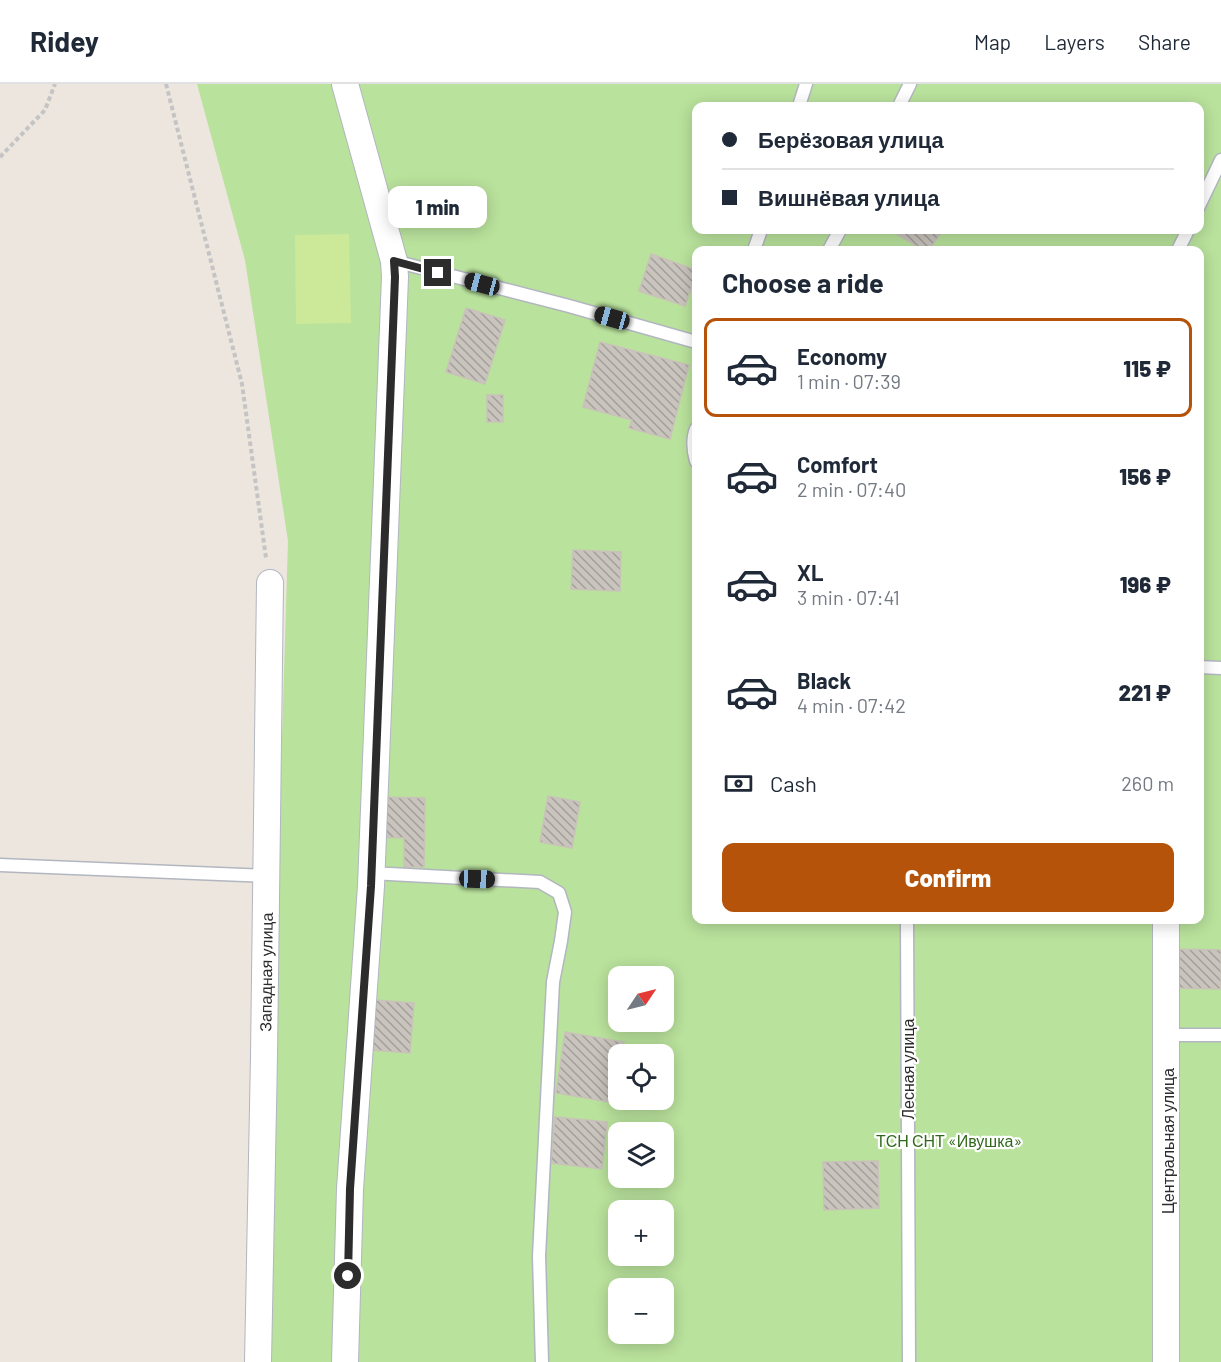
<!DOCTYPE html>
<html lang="en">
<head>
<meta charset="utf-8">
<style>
  body { margin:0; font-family:Barlow,sans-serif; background:#f2f2f3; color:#1f2937; height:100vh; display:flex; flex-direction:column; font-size:22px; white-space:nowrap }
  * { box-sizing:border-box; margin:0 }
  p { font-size:20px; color:#747a83 }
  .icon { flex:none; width:33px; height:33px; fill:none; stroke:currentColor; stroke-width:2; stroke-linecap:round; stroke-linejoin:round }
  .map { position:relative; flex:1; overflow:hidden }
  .side { position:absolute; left:692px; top:162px; width:512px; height:678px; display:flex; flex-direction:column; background:#fff; border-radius:12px; box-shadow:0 3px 15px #0003 }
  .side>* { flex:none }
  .guide { position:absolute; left:692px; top:18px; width:512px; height:132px; border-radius:12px; box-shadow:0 3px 15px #0003; display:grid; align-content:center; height:132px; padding:0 30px; background:#fff }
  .needle { width:39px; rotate:55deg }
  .tools { position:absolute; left:608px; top:882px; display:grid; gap:12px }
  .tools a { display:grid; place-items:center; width:66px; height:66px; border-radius:12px; background:#fff; box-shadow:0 3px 15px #0003; font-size:30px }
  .end { position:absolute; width:27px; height:27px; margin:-14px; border:8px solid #2c2c2c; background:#fff; box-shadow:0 0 0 3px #fff }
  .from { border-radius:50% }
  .bubble { position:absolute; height:42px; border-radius:12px; background:#fff; box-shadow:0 3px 15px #0003; font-size:20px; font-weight:800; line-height:42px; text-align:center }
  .car { position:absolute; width:18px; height:36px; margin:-18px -9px; border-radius:8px; box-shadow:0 0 4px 2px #0007; background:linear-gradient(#222 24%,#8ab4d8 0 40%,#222 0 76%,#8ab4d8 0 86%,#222 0) }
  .guide b { display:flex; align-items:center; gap:21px; height:57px; font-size:22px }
  .guide b+b { border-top:2px solid #e0e1e3 }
  .guide i { width:15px; height:15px; background:#1f2937 }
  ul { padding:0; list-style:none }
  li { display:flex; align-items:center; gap:18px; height:99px; margin:0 12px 9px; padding:0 18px; border:3px solid transparent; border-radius:12px }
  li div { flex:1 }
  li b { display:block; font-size:22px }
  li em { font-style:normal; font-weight:800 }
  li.current { border-color:#b45309 }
  li>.icon { width:54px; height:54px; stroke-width:1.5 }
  h2 { padding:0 30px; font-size:27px; line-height:72px }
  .pay { display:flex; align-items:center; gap:15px; height:66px; padding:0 30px; font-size:22px }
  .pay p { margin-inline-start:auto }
  .action { display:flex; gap:12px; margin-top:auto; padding:12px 30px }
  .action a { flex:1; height:69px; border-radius:12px; background:#b45309; color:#fff; font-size:24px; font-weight:800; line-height:69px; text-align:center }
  header { display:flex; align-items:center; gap:36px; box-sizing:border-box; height:84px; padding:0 30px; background:#fff; border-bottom:2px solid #e0e1e3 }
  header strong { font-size:28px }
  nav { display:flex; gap:33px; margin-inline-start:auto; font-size:21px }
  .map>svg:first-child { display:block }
  .park { fill:#b9e29c; fill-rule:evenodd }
  .pitch { fill:#cce999 }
  .building { fill:url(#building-back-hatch); stroke:#c9c2b8; stroke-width:1.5 }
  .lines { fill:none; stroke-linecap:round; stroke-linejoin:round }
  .service-casing { stroke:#b2b6bf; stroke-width:15 }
  .minor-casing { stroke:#b2b6bf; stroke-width:28 }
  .path { stroke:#c4c4c4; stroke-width:4; stroke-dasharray:4.5 3; stroke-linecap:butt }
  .service { stroke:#fff; stroke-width:12 }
  .minor { stroke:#fff; stroke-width:26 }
  .route { stroke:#2c2c2c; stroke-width:8 }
  .labels { text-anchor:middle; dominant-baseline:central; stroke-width:4.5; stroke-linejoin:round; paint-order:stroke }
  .street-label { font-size:16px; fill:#2c2c2c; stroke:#fff }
  .park-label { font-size:16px; fill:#31691c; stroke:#fff }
</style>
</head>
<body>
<header>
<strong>Ridey</strong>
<nav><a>Map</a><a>Layers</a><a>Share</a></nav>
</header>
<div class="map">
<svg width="1221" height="1278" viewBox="0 0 1221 1278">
  <defs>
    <pattern id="building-back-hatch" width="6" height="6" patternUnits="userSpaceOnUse" patternTransform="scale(1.5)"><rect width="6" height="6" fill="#c9c4bd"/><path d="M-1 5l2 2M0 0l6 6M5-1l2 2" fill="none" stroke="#a39f9a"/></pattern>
  </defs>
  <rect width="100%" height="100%" fill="#ede6df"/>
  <!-- park -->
  <path class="park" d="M197,0H1221V1278H270L278,787L288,457L245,176ZM696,22H1198V146H696ZM696,166H1198V836H696ZM618,892H663V938H618ZM618,970H663V1016H618ZM618,1048H663V1094H618ZM618,1126H663V1172H618ZM618,1204H663V1250H618Z"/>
  <!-- pitch -->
  <path class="pitch" d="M349,150L351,239L296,240L295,151Z"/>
  <!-- building -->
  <path class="building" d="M890,146H943L929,166H923Z
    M651,170L696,186V190L685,222L639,207Z
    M466,224L505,236L485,300L446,288Z
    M600,258L689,281L670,355L629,344L632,336L583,323Z
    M487,311H503V338H487Z
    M573,466L621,468L620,507L571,505Z
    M548,712L580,718L572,764L540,758Z
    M380,713L425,714L424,783H404V754L379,753Z
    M1172,865L1221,866V905L1171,904Z
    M374,916L414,919L410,969L371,966Z
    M565,948L624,958L623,970H618V999L615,1019L556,1009Z
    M555,1033L607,1038L602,1085L551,1079Z
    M878,1077L879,1124L824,1126L823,1078Z"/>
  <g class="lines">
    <defs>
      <path id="service" d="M799,22L806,0
        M899,22L910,0
        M1198,124L1221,76
        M754,166L761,146
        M829,166L840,146
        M1178,166L1188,146
        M394,177L569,222L696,258
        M696,345C692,355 693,366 696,377
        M1198,583L1221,584
        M0,781L266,792
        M371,789L540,798L559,809L565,828L561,857L553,898L539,1172L542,1278
        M907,836L909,1278
        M1167,951H1221"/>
      <g id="minor">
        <path id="s1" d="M258,1278L264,972L270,499"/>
        <path d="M345,1278L350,1105L371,802L395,193L394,177L345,0"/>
        <path d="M1166,1278V836"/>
      </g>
    </defs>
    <!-- service casing -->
    <use href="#service" class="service-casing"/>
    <!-- minor casing -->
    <use href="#minor" class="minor-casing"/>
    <!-- path -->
    <path class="path" d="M166,0L242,300L266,474
      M0,73L45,26L55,0"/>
    <!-- service -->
    <use href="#service" class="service"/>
    <!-- minor -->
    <use href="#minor" class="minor"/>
  </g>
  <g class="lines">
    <!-- route -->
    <path class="route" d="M348,1192L350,1105L371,802L395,193L394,177L438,189"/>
  </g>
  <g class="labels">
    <!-- street labels -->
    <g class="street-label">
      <text stroke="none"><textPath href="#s1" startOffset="390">Западная улица</textPath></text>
      <text transform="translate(907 985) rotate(-90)">Лесная улица</text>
      <text transform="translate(1167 1057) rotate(-90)">Центральная улица</text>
    </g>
    <!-- park labels -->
    <g class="park-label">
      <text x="949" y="1056">ТСН СНТ «Ивушка»</text>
    </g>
  </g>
</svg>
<div class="tools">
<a><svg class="needle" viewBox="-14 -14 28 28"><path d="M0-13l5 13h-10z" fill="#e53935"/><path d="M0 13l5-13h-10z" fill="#747a83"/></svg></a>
<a><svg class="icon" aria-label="locate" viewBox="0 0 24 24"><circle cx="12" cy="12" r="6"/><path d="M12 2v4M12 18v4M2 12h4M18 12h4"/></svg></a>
<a><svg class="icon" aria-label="layers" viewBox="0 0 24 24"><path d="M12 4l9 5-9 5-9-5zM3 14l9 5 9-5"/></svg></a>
<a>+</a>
<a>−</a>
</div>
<i class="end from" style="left:348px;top:1192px"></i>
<i class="end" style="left:438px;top:189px"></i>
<div class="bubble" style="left:388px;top:102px;width:99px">1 min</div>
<i class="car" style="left:482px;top:200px;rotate:285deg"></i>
<i class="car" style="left:612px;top:234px;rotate:286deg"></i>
<i class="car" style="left:477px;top:795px;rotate:92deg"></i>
<div class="guide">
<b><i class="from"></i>Берёзовая улица</b>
<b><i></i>Вишнёвая улица</b>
</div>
<section class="side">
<h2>Choose a ride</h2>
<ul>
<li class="current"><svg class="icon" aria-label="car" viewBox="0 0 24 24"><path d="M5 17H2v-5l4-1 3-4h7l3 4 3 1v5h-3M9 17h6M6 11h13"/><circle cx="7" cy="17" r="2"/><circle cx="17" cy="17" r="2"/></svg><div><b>Economy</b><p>1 min · 07:39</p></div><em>115 ₽</em></li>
<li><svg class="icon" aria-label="car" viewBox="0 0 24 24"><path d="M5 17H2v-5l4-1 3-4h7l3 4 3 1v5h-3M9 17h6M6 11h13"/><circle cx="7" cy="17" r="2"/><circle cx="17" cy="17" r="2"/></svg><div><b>Comfort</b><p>2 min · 07:40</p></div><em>156 ₽</em></li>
<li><svg class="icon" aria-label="car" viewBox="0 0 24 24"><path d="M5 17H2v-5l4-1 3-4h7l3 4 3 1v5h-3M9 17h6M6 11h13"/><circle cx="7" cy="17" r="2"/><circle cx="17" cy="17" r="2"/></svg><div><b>XL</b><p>3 min · 07:41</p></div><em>196 ₽</em></li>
<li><svg class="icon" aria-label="car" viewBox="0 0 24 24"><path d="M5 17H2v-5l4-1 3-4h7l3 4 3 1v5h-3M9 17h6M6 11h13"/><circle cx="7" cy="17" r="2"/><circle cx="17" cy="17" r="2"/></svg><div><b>Black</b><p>4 min · 07:42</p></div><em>221 ₽</em></li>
</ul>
<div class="pay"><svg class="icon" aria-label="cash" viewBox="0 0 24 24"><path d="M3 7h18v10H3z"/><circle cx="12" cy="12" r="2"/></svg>Cash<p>260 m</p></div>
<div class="action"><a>Confirm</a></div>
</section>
</div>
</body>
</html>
